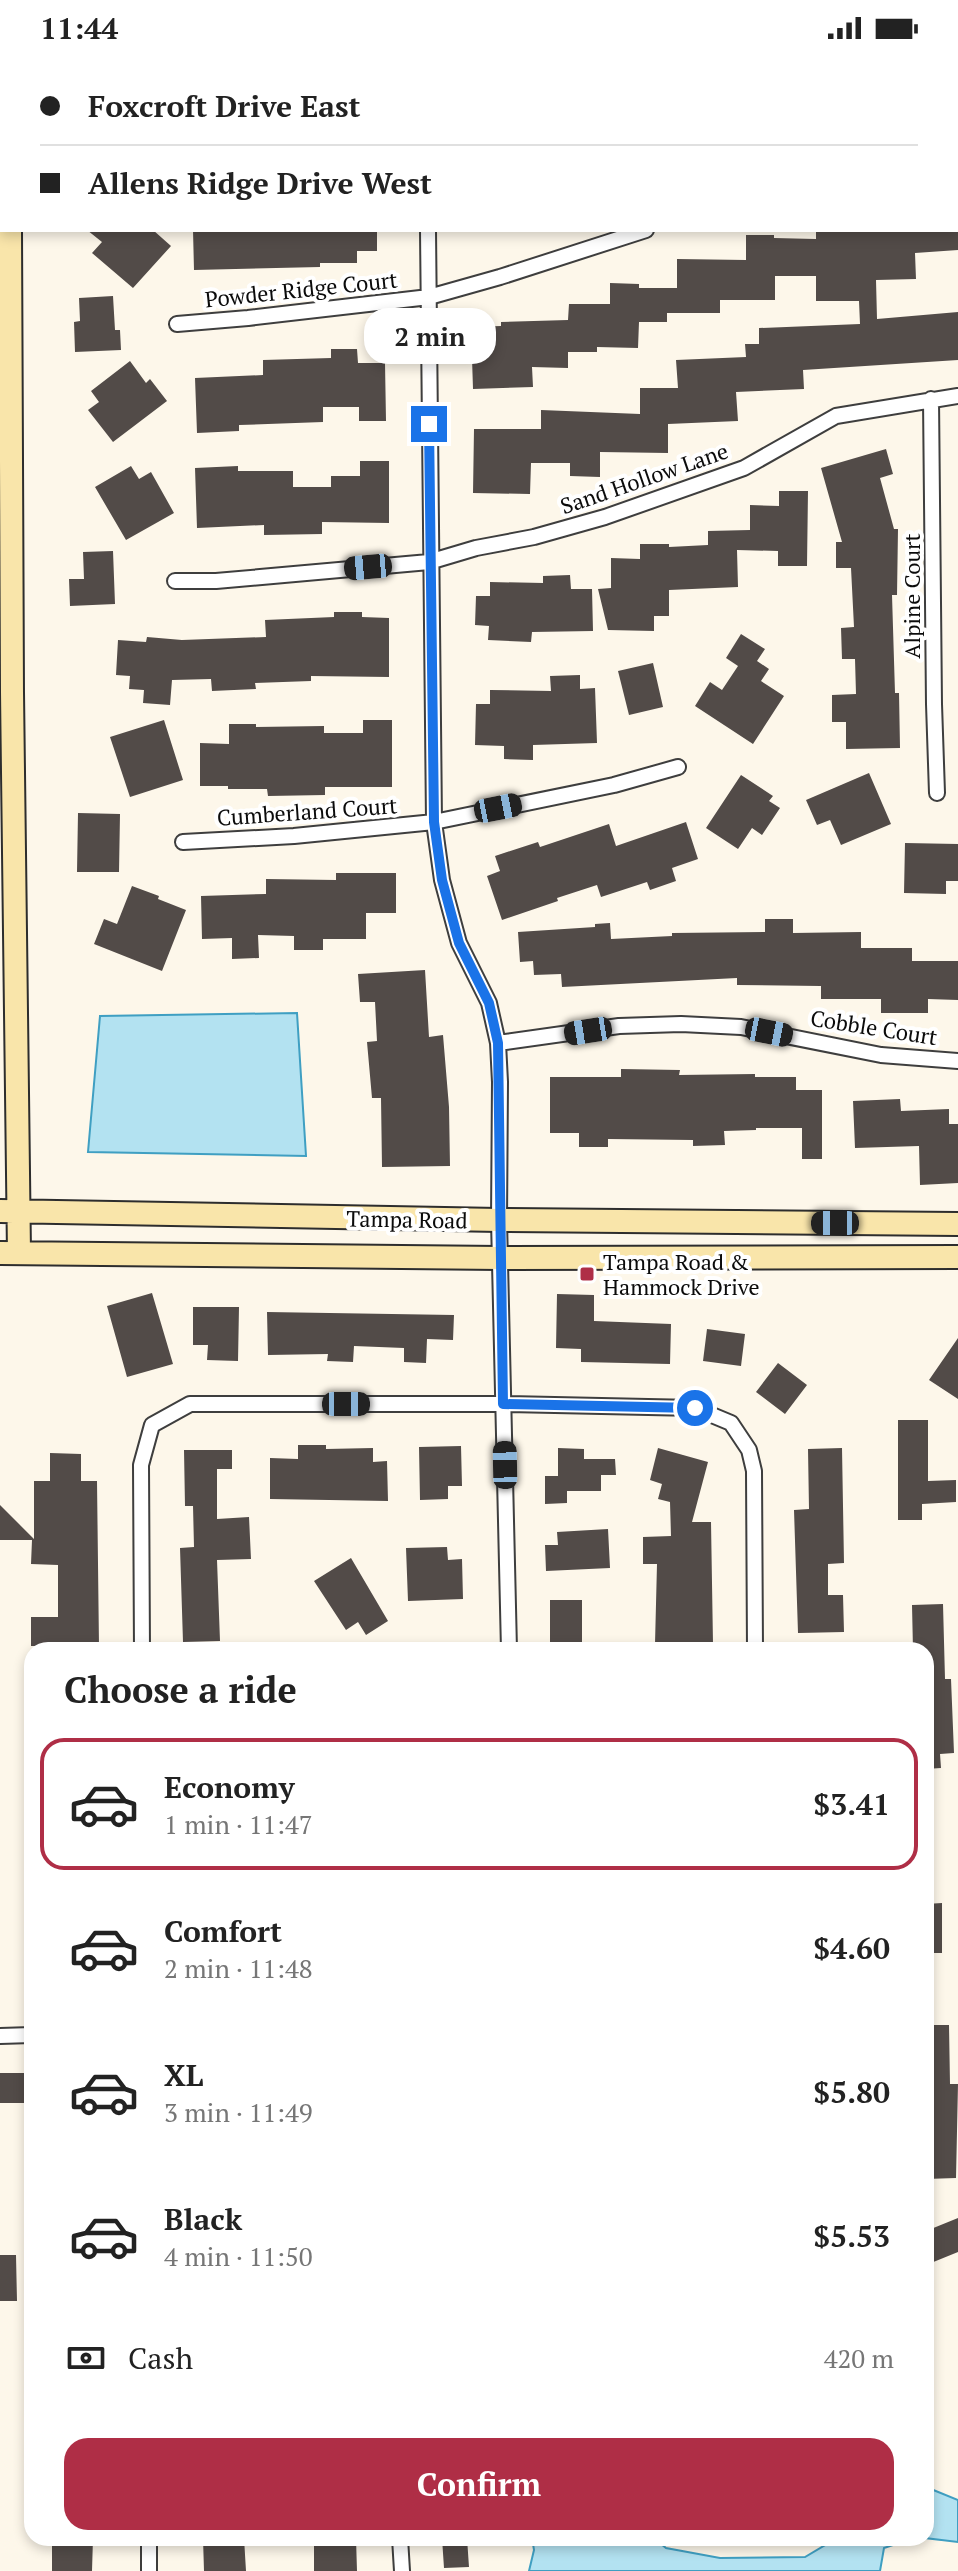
<!DOCTYPE html>
<html lang="en">
<head>
<meta charset="utf-8">
<style>
  body { margin:0; font-family:"PT Serif",serif; background:#f6f6f6; color:#222; height:100vh; display:flex; flex-direction:column; font-size:30px; white-space:nowrap }
  * { box-sizing:border-box; margin:0 }
  p { font-size:26px; color:#767676 }
  .icon { flex:none; width:44px; height:44px; fill:none; stroke:currentColor; stroke-width:2; stroke-linecap:round; stroke-linejoin:round }
  .map { position:relative; flex:1; overflow:hidden }
  .panel { position:absolute; left:24px; top:1586px; width:910px; height:904px; display:flex; flex-direction:column; background:#fff; border-radius:24px; box-shadow:0 4px 12px #0003 }
  .panel>* { flex:none }
  .banner { position:absolute; left:0px; top:0px; width:958px; height:176px; box-shadow:0 4px 12px #0003; display:grid; align-content:center; height:176px; padding:0 40px; background:#fff }
  .end { position:absolute; width:36px; height:36px; margin:-18px; border:10px solid #1a73e8; background:#fff; box-shadow:0 0 0 4px #fff }
  .from { border-radius:50% }
  .bubble { position:absolute; height:56px; border-radius:24px; background:#fff; box-shadow:0 4px 12px #0003; font-size:26px; font-weight:700; line-height:56px; text-align:center }
  .car { position:absolute; width:24px; height:48px; margin:-24px -12px; border-radius:10px; box-shadow:0 0 6px 2px #0007; background:linear-gradient(#222 24%,#8ab4d8 0 40%,#222 0 76%,#8ab4d8 0 86%,#222 0) }
  .banner b { display:flex; align-items:center; gap:28px; height:76px; font-size:30px }
  .banner b+b { border-top:2px solid #e0e0e0 }
  .banner i { width:20px; height:20px; background:#222 }
  ul { padding:0; list-style:none }
  li { display:flex; align-items:center; gap:24px; height:132px; margin:0 16px 12px; padding:0 24px; border:4px solid transparent; border-radius:24px }
  li div { flex:1 }
  li b { display:block; font-size:30px }
  li em { font-style:normal; font-weight:700 }
  li.active { border-color:#af2e46 }
  li>.icon { width:72px; height:72px; stroke-width:1.5 }
  h2 { padding:0 40px; font-size:36px; line-height:96px }
  .pay { display:flex; align-items:center; gap:20px; height:88px; padding:0 40px; font-size:30px }
  .pay p { margin-inline-start:auto }
  .action { display:flex; gap:16px; margin-top:auto; padding:16px 40px }
  .action a { flex:1; height:92px; border-radius:24px; background:#af2e46; color:#fff; font-size:32px; font-weight:700; line-height:92px; text-align:center }
  .status { display:flex; justify-content:space-between; align-items:center; height:56px; padding:0 40px; background:#fff; direction:ltr }
  .status svg { height:22px; fill:currentColor }
  .map>svg:first-child { display:block }
  .water { fill:#b3e2f1; stroke:#3f9fc2; stroke-width:2 }
  .building { fill:#524b48 }
  .lines { fill:none; stroke-linecap:round; stroke-linejoin:round }
  .lane-casing { stroke:#3e3e3e; stroke-width:11 }
  .street-casing { stroke:#3e3e3e; stroke-width:18 }
  .secondary-casing { stroke:#2d2d2d; stroke-width:26 }
  .lane { stroke:#fff; stroke-width:7 }
  .street { stroke:#fff; stroke-width:14 }
  .secondary { stroke:#f9e5aa; stroke-width:22 }
  .route { stroke:#1a73e8; stroke-width:10 }
  .poi-dot { fill:#af2e46; stroke:#fff; stroke-width:3 }
  .labels { text-anchor:middle; dominant-baseline:central; stroke-width:8; stroke-linejoin:round; paint-order:stroke }
  .street-label { font-size:22px; fill:#0b0b0b; stroke:#fff }
  .poi-label { font-size:22px; fill:#0b0b0b; stroke:#fff; text-anchor:start }
</style>
</head>
<body>
<div class="status"><b>11:44</b><svg viewBox="0 0 49 12"><path d="M0 12V9h3v3zM5 12V6h3v6zM10 12V3h3v9zM15 12V0h3v12zM26 1h20v11H26zM47 4h2v5h-2z"/></svg></div>
<div class="map">
<svg width="958" height="2515" viewBox="0 0 958 2515">
  <rect width="100%" height="100%" fill="#fdf7ea"/>
  <!-- water -->
  <path class="water" d="M297,957L306,1100L88,1096L100,960Z
    M926,2431L958,2444V2486L925,2482Z
    M532,2482H654L666,2492L720,2502L805,2501L837,2482H914L884,2492L880,2515H529L534,2494Z"/>
  <!-- building -->
  <path class="building" d="M87,174H153L171,190L133,232L92,197L102,186Z
    M193,174H377V195H357V207H320V211L194,214Z
    M816,174H958V194L915,197L916,223L876,224L877,263L958,256V304L803,314L804,333L736,336L738,365L668,368V397L600,396V421L570,420V407H531L530,438L473,437L474,373H541V354L640,358V332H678L676,304L746,301L745,288H759V272L860,268L859,245H816V220H775V244H720V257H667V266H639L638,292L597,291V296H568V312L532,311L533,331L473,333L471,271L501,270V266L568,264L569,248H610V227L639,228V232H677V203L746,204V179H774V182L816,183Z
    M113,240L115,274H120L121,294L75,296L74,266L80,265L79,242Z
    M331,293H357L358,307H385L386,365H359V351H323V366L239,369V375L197,377L195,322L263,319V304L331,302Z
    M130,305L146,327L150,323L167,345L113,386L88,354L99,346L91,335Z
    M886,393L893,418L880,422L894,473H898L897,539H892L895,637H899L900,692L846,693V666H832V639L856,638L855,603H842L841,572L854,571L851,512H836V486H842L821,412Z
    M360,405H389V467L322,466V478L264,479V469L197,472L195,412L238,410V415H293V431H331V420H360Z
    M131,410L139,423L151,416L174,457L126,484L95,431Z
    M779,435H808L807,510H778V495L737,494L738,531L669,534V560H654V575L608,574L598,533L611,532V502L640,503V488H669V491L708,489V475L750,474V449L779,450Z
    M113,495L115,548L70,550L69,523H84L83,496Z
    M570,519L571,533H592L593,575L532,576L531,586L488,584L489,570L475,569L476,540H490V526L543,527V520Z
    M334,556H362V561L389,562V621L311,620V625L255,627L256,633L212,635L211,623L172,624L170,649L143,647L144,634L129,633L130,620L116,619L118,584L146,586L147,581L182,584L266,581L265,564L334,561Z
    M741,578L765,593L757,605L769,613L761,625L784,640L753,688L695,650L710,626L722,634L738,610L726,602Z
    M653,607L663,651L629,659L618,615Z
    M580,619V633L595,632L597,687L533,689V704L504,703V690L475,689L476,648H490V634L551,635L550,620Z
    M164,664L183,724L130,741L110,681Z
    M363,664H392V731H325V739L268,740L267,733H228V730H200V687L229,688V668H256V671L324,670V677H363Z
    M869,717L891,768L841,789L830,764L817,769L806,744Z
    M741,719L773,740L769,745L780,752L762,779L752,772L738,793L706,772Z
    M78,757L120,758L119,816H77Z
    M686,766L698,803L672,812L676,825L650,834L647,826L601,841L597,829L557,842L558,845L502,864L487,820L500,815L495,800L538,786L540,791L609,768L616,790Z
    M905,787L958,788V825H946V838L904,837Z
    M336,817H396V857H366V883H323V894H294V880L258,879L259,902L232,903V882L202,883L201,840L266,838V823L336,824Z
    M132,830L159,840L158,843L186,854L162,915L94,888L104,863L117,868Z
    M765,863H793V877L861,876V892H912V905H958V944L928,943V957H881V943H821V930L737,929V922L562,931L561,918L534,919L533,905L520,906L518,876L595,871V868L610,867L611,883L672,880V877L765,876Z
    M425,914L429,981L443,979L449,1051L450,1110L382,1111L381,1042H372L367,986L377,985L375,946H360L358,918Z
    M621,1013L680,1014L679,1019L755,1018V1021H796V1034H822V1103H802V1072H756V1074L724,1075L725,1089L693,1090V1084L608,1083V1091H579V1077H550V1021H621Z
    M900,1043L901,1055L949,1053V1068H958V1127L920,1129L919,1090L855,1092L853,1045Z
    M152,1237L173,1308L127,1321L107,1250Z
    M557,1238L594,1239V1265L671,1268L670,1308L581,1306V1293L556,1292Z
    M193,1251H239L238,1305L207,1304L208,1289H193Z
    M267,1256L454,1259L453,1284L427,1283L426,1307L404,1306V1292L354,1290L353,1306L327,1305L328,1298L268,1299Z
    M707,1273L745,1278L741,1310L703,1305Z
    M958,1282V1343L929,1324Z
    M778,1307L807,1329L785,1358L756,1336Z
    M898,1364H928V1425L956,1424V1446L922,1448V1464H898Z
    M298,1389H326V1393L373,1392V1406L387,1405L388,1445L270,1443V1402L298,1403Z
    M461,1390L462,1430H448V1443L420,1444L419,1391Z
    M558,1392L584,1393V1403H615L616,1419H601V1435H567V1447L545,1448V1420H558Z
    M658,1392L708,1406L692,1466H711L713,1588H655L657,1508H643V1481L671,1480L670,1446L658,1443L662,1428L650,1424Z
    M842,1392L844,1507L828,1508V1539H843L844,1576L798,1577L794,1454L809,1453L808,1393Z
    M184,1394H232V1413H217V1463L249,1461L251,1503L217,1504L220,1585L183,1586L180,1492L194,1491L193,1450H185Z
    M50,1397L81,1398V1425H97L99,1590H31V1561H58V1509L31,1508L32,1484H0V1449L34,1483V1425H50Z
    M608,1473L610,1512L546,1515L545,1489H558L557,1476Z
    M447,1491L448,1504L462,1503L463,1543L408,1545L406,1492Z
    M351,1502L388,1565L366,1579L358,1566L346,1574L314,1525Z
    M550,1544H582V1588L550,1587Z
    M943,1548L945,1623H951L954,1697L940,1698L941,1712L926,1713V1594H913L912,1549Z
    M942,1847V1897H926V1848Z
    M926,1969H949L950,2028H958L956,2122L926,2123Z
    M0,2017H32V2047H0Z
    M958,2162V2196L926,2209V2175Z
    M0,2199H16L17,2245H0Z
    M52,2482H93L92,2515H52Z
    M203,2482H244L246,2515H204Z
    M314,2482H356L357,2515H314Z
    M442,2482H467L469,2511L444,2512Z"/>
  <g class="lines">
    <defs>
      <path id="lane" d="M0,83H2
        M0,151L2,152"/>
      <path id="street" d="M427,0V2
        M369,2L378,0
        M0,20H2
        M956,107H958
        M428,174L434,766L442,824L459,887L489,947L498,987L500,1026L499,1164L509,1594
        M177,268L248,262L429,241L500,221L646,174
        M931,343L934,648L937,737
        M175,525H216L429,506L476,492L534,481L605,461L744,412L836,360L958,340
        M183,786L294,780L434,766L614,729L678,711
        M498,987L619,970L681,968L741,971L881,999L958,1005
        M142,1594L141,1409L152,1369L190,1348H503L695,1352L731,1367L749,1394L754,1415L755,1594
        M0,1980L32,1979
        M149,2482V2515
        M400,2482L402,2515"/>
      <path id="secondary" d="M9,0V2
        M10,174L12,636L19,1197
        M0,1155L499,1164L958,1168
        M0,1197L500,1202L958,1201"/>
    </defs>
    <!-- lane casing -->
    <use href="#lane" class="lane-casing"/>
    <!-- street casing -->
    <use href="#street" class="street-casing"/>
    <!-- secondary casing -->
    <use href="#secondary" class="secondary-casing"/>
    <!-- lane -->
    <use href="#lane" class="lane"/>
    <!-- street -->
    <use href="#street" class="street"/>
    <!-- secondary -->
    <use href="#secondary" class="secondary"/>
  </g>
  <g class="lines">
    <!-- route -->
    <path class="route" d="M429,368L434,766L442,824L459,887L489,947L498,987L503,1348L695,1352"/>
  </g>
  <!-- markers -->
  <rect class="poi-dot" x="579" y="1210" width="16" height="16" rx="4"/>
  <g class="labels">
    <!-- street labels -->
    <g class="street-label">
      <text transform="translate(301 233) rotate(-6)">Powder Ridge Court</text>
      <text transform="translate(644 422) rotate(-19)">Sand Hollow Lane</text>
      <text transform="translate(911 540) rotate(-90)">Alpine Court</text>
      <text transform="translate(307 755) rotate(-4)">Cumberland Court</text>
      <text transform="translate(874 971) rotate(9)">Cobble Court</text>
      <text transform="translate(407 1163) rotate(1)">Tampa Road</text>
    </g>
    <!-- poi labels -->
    <g class="poi-label">
      <text x="603" y="1205">Tampa Road &amp;<tspan x="603" dy="25">Hammock Drive</tspan></text>
    </g>
  </g>
</svg>
<i class="end from" style="left:695px;top:1352px"></i>
<i class="end" style="left:429px;top:368px"></i>
<div class="bubble" style="left:364px;top:252px;width:132px">2 min</div>
<i class="car" style="left:368px;top:511px;rotate:265deg"></i>
<i class="car" style="left:498px;top:752px;rotate:79deg"></i>
<i class="car" style="left:588px;top:975px;rotate:261deg"></i>
<i class="car" style="left:769px;top:976px;rotate:101deg"></i>
<i class="car" style="left:835px;top:1167px;rotate:270deg"></i>
<i class="car" style="left:346px;top:1348px;rotate:90deg"></i>
<i class="car" style="left:505px;top:1409px;rotate:359deg"></i>
<div class="banner">
<b><i class="from"></i>Foxcroft Drive East</b>
<b><i></i>Allens Ridge Drive West</b>
</div>
<section class="panel">
<h2>Choose a ride</h2>
<ul>
<li class="active"><svg class="icon" aria-label="car" viewBox="0 0 24 24"><path d="M5 17H2v-5l4-1 3-4h7l3 4 3 1v5h-3M9 17h6M6 11h13"/><circle cx="7" cy="17" r="2"/><circle cx="17" cy="17" r="2"/></svg><div><b>Economy</b><p>1 min · 11:47</p></div><em>$3.41</em></li>
<li><svg class="icon" aria-label="car" viewBox="0 0 24 24"><path d="M5 17H2v-5l4-1 3-4h7l3 4 3 1v5h-3M9 17h6M6 11h13"/><circle cx="7" cy="17" r="2"/><circle cx="17" cy="17" r="2"/></svg><div><b>Comfort</b><p>2 min · 11:48</p></div><em>$4.60</em></li>
<li><svg class="icon" aria-label="car" viewBox="0 0 24 24"><path d="M5 17H2v-5l4-1 3-4h7l3 4 3 1v5h-3M9 17h6M6 11h13"/><circle cx="7" cy="17" r="2"/><circle cx="17" cy="17" r="2"/></svg><div><b>XL</b><p>3 min · 11:49</p></div><em>$5.80</em></li>
<li><svg class="icon" aria-label="car" viewBox="0 0 24 24"><path d="M5 17H2v-5l4-1 3-4h7l3 4 3 1v5h-3M9 17h6M6 11h13"/><circle cx="7" cy="17" r="2"/><circle cx="17" cy="17" r="2"/></svg><div><b>Black</b><p>4 min · 11:50</p></div><em>$5.53</em></li>
</ul>
<div class="pay"><svg class="icon" aria-label="cash" viewBox="0 0 24 24"><path d="M3 7h18v10H3z"/><circle cx="12" cy="12" r="2"/></svg>Cash<p>420 m</p></div>
<div class="action"><a>Confirm</a></div>
</section>
</div>
</body>
</html>
